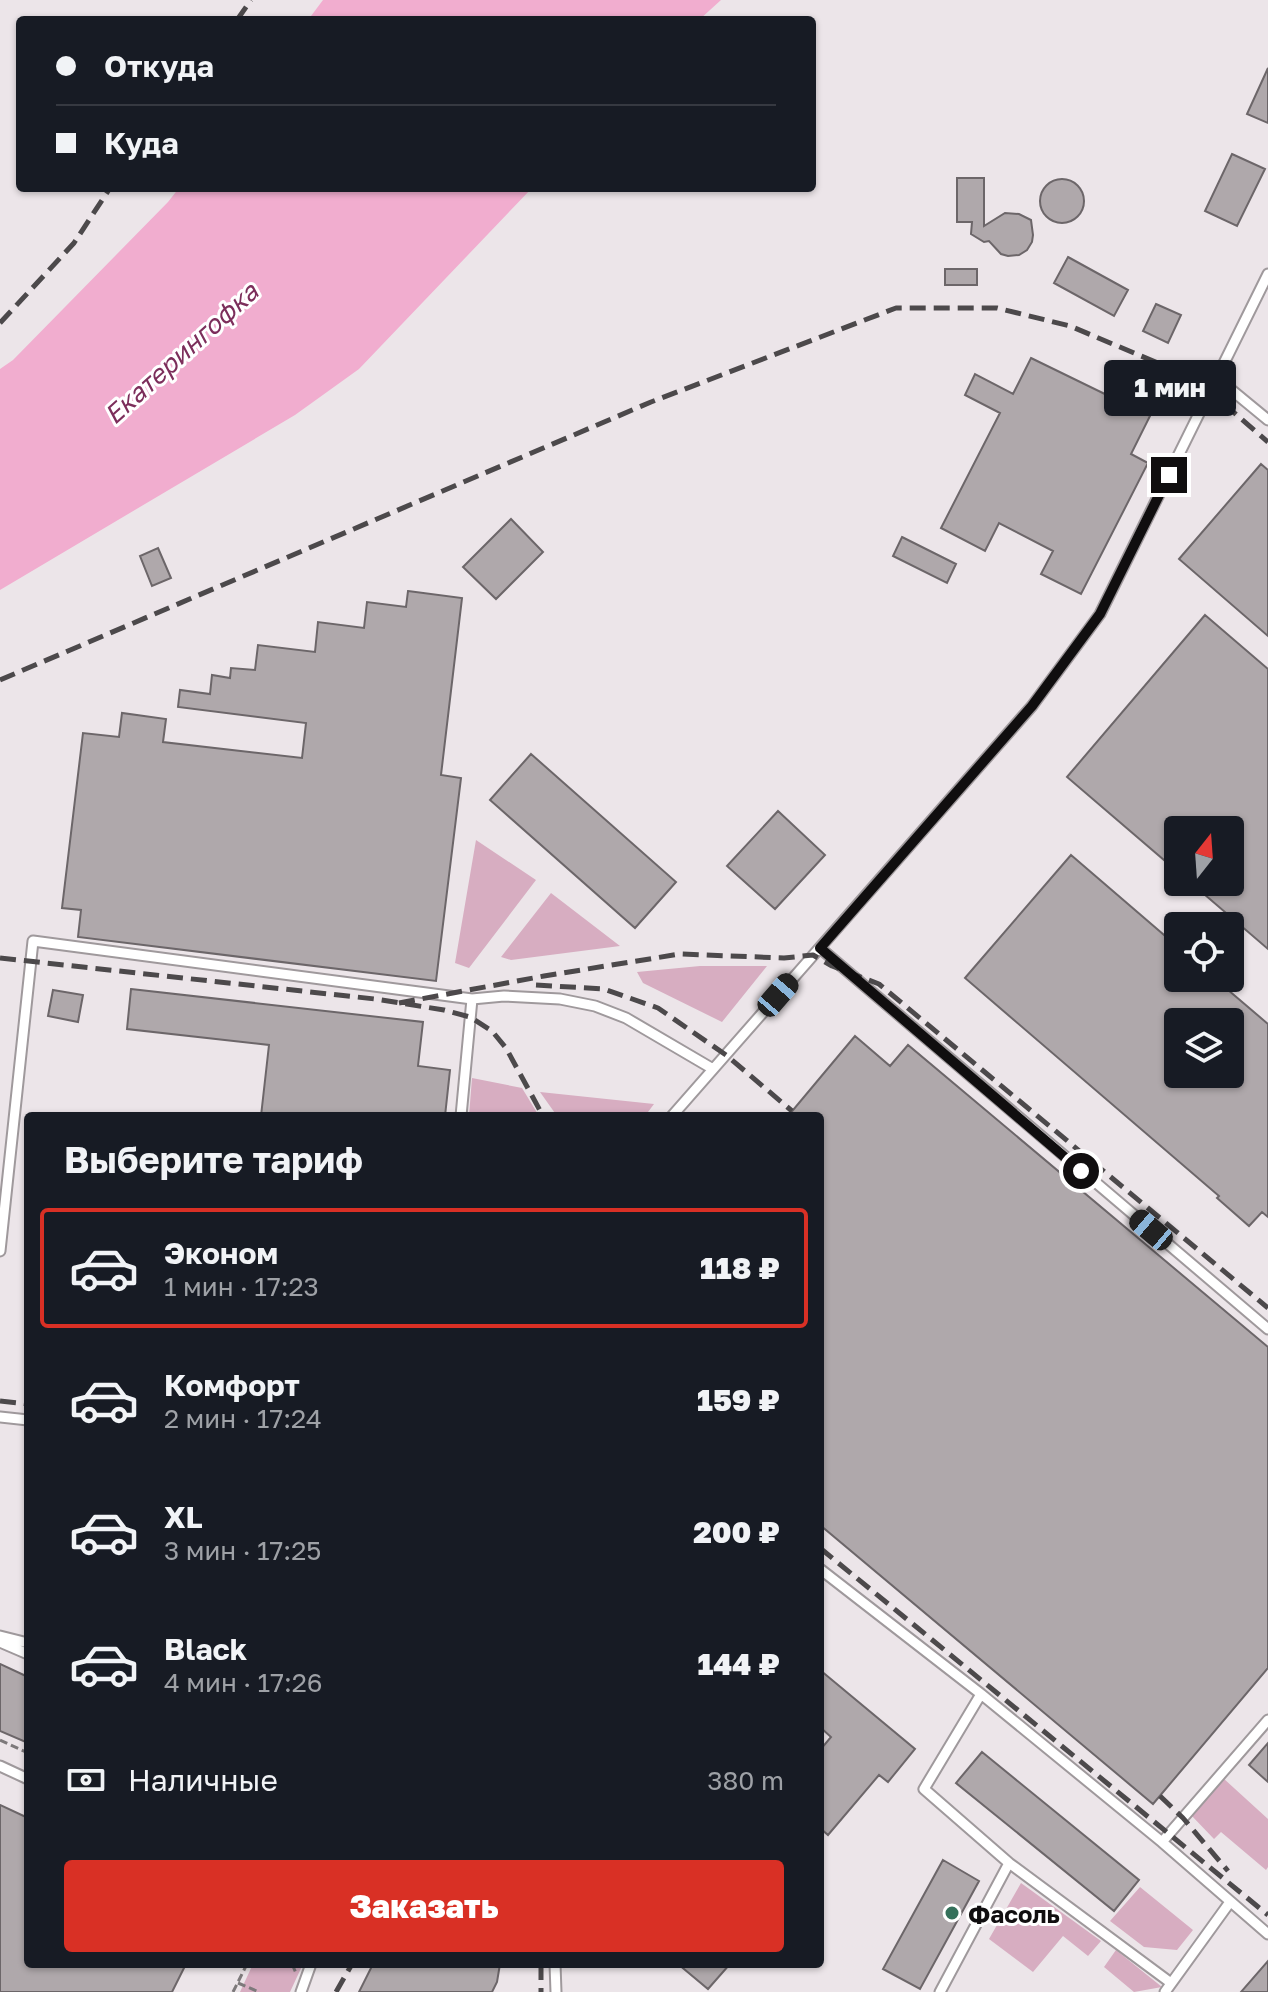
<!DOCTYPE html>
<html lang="ru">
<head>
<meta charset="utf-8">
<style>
  body { margin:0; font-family:"Golos Text",sans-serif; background:#20242c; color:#f1f3f6; height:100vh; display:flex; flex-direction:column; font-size:30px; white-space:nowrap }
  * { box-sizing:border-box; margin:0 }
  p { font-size:26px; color:#9ea1a6 }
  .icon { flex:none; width:44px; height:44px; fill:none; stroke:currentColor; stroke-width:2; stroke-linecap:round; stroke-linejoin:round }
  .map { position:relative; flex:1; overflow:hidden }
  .sheet { position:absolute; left:24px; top:1112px; width:800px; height:856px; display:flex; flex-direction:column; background:#171b24; border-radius:8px; box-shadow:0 2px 6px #0004 }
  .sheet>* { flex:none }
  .banner { position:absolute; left:16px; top:16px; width:800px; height:176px; border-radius:8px; box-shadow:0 2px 6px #0004; display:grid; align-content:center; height:176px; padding:0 40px; background:#171b24 }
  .needle { width:52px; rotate:17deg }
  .buttons { position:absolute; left:1164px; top:816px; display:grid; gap:16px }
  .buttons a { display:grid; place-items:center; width:80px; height:80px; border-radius:8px; background:#171b24; box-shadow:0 2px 6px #0004; font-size:40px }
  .end { position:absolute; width:36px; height:36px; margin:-18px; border:10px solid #100e0f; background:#fff; box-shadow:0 0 0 4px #fff }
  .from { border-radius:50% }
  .bubble { position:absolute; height:56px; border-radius:8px; background:#171b24; box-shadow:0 2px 6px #0004; font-size:26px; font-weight:800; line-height:56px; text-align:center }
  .car { position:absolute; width:24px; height:48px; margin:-24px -12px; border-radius:10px; box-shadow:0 0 6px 2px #0007; background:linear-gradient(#222 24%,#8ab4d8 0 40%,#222 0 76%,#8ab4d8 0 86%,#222 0) }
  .banner b { display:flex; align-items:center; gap:28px; height:76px; font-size:30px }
  .banner b+b { border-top:2px solid #363941 }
  .banner i { width:20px; height:20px; background:#f1f3f6 }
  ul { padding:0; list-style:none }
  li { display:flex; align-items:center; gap:24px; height:120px; margin:0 16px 12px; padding:0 24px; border:4px solid transparent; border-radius:8px }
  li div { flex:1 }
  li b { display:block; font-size:30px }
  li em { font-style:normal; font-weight:800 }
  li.selected { border-color:#d93025 }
  li>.icon { width:72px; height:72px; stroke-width:1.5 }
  h2 { padding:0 40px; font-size:36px; line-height:96px }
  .pay { display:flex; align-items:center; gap:20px; height:88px; padding:0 40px; font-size:30px }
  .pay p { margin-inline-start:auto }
  .cta { display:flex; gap:16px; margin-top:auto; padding:16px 40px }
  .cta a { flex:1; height:92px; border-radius:8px; background:#d93025; color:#fff; font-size:32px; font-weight:800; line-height:92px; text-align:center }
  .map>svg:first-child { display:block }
  .green { fill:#d7adc1 }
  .water { fill:#f1adcf }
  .building { fill:#afa8ab; stroke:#6c6669; stroke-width:2; fill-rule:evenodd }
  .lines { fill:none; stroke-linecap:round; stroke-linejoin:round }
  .service-casing { stroke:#9f999c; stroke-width:13 }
  .path { stroke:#7d797b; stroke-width:3; stroke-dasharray:8 4; stroke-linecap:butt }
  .service { stroke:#fff; stroke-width:9 }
  .rail { stroke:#4c494b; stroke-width:5; stroke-dasharray:16 8; stroke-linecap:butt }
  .route { stroke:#100e0f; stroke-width:10 }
  .poi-dot { fill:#34705a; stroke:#fff; stroke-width:3 }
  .labels { text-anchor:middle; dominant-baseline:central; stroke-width:6; stroke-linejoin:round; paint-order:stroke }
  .poi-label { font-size:24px; font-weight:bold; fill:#100e0f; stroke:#fff; text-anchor:start }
  .water-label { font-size:26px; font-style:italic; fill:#7c2e5b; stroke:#fff }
</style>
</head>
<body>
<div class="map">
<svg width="1268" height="1992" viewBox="0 0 1268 1992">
  <rect width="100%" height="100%" fill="#ece5e9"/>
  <!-- green -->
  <path class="green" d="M476,840L536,880L469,968L455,963Z
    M551,893L620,946L511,960L501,957Z
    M700,966H767L722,1022L643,983L637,972Z
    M472,1078L522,1088L539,1116H469Z
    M540,1092L654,1104L645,1116H557Z
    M1223,1778L1268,1819V1867L1266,1870L1221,1832L1214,1839L1191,1815Z
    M1021,1883L1101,1941L1088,1956L1063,1936L1033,1972L989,1939Z
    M1140,1887L1193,1930L1177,1950L1144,1947L1110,1921Z
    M1116,1950L1162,1987L1134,1992L1104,1967Z
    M253,1964H303L290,1992H240Z"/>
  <!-- water -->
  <path class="water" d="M323,0H721L699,20H308Z
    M179,188H532L359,369L295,415L0,590V369L13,360L168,202Z"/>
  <!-- building -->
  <path class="building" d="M1268,68V123L1247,114Z
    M1232,154L1265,169L1237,226L1205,211Z
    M957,178H984V226L1005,213L1019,214L1031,220L1033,235L1032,242L1027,250L1019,255L1008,256L1001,254L989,241L984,242L971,234L972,222H957Z
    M1040 201a22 22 0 1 1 44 0a22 22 0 1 1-44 0Z
    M1068,257L1128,290L1114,316L1054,283Z
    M945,269H977V285H945Z
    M1156,304L1181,315L1168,343L1143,331Z
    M1031,358L1150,416L1131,454L1148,463L1081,594L1041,574L1053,551L999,523L985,551L941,528L1000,413L965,395L975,374L1013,394Z
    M1261,464L1268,470V636L1179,559Z
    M511,519L543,552L496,599L463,567Z
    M902,537L956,564L947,583L893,556Z
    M158,548L171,578L152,586L140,556Z
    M408,591L462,598L441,775L461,778L436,981L78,937L81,910L62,908L83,733L119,737L122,713L166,719L163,742L302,758L306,723L178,707L180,690L210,694L212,675L230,678L231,668L255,670L258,645L315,652L318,622L364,628L367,602L406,607Z
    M1205,615L1268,669V949L1190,882H1230V830H1178V872L1067,777Z
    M531,754L676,882L635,928L490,800Z
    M778,811L825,855L775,909L727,866Z
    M1071,855L1178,947V978H1214L1268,1024V1217L1262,1212L1249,1226L1217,1198L1219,1196L965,978ZM1178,1022H1230V1074H1178Z
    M131,989L423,1022L418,1066L450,1070L445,1116H261L269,1045L127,1029Z
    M53,990L83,995L78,1022L48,1016Z
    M855,1036L890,1066L908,1045L1268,1347V1668L1153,1804L820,1525V1116H788Z
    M0,1664L28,1677V1743L0,1731Z
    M820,1670L915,1749L888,1782L879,1775L828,1835L820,1828V1750L831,1737L820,1727Z
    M1268,1743V1782L1249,1765Z
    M982,1752L1139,1880L1114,1911L956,1783Z
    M0,1805L28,1818V1964H186L172,1992H0Z
    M943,1860L979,1881L920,1989L883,1969Z
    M1268,1961V1992H1241Z
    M373,1964H500L497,1982L492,1992H359Z
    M678,1964H730L708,1989Z"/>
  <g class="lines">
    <defs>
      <path id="service" d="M1217,378L1268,420
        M820,948L1268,1329
        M461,1116L472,999
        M672,1116L1032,706L1100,614L1268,274
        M0,1251L33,941L472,999L504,996L560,999L595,1006L626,1018L713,1069
        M0,1417L28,1420
        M820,1569L981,1694L1162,1842L1268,1934
        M0,1636L28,1643
        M0,1642L28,1654
        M0,1766L28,1779
        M1162,1842L1268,1720
        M1009,1863L1171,1983
        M555,1964L556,1992
        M301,1992L311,1964
        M940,1992L1009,1863L924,1789L981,1694
        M1165,1992L1230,1902"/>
    </defs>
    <!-- service casing -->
    <use href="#service" class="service-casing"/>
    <!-- path -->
    <path class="path" d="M0,1740L28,1753
      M292,1964L296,1973
      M238,1983L259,1992
      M233,1992L247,1964"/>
    <!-- service -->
    <use href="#service" class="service"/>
    <!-- rail -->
    <path class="rail" d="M237,20L251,0
      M0,323L74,243L110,188
      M0,680L651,402L896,308H997L1070,326L1172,369L1210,392L1268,442
      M0,958L375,999L444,1010L470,1017L492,1031L506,1048L543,1116
      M536,985L604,989L658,1008L726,1055L792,1111
      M399,1003L544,976L680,954L784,958L813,955L832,966L879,984L1268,1308
      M0,1401L28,1404
      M820,1548L1268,1915
      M1160,1796L1183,1818L1228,1871
      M541,1964V1992
      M336,1992L352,1964"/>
  </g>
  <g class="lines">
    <!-- route -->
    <path class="route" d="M1081,1171L820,948L1032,706L1100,614L1169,475"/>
  </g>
  <!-- markers -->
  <circle class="poi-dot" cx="952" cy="1913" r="8"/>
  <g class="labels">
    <!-- poi labels -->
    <g class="poi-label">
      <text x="968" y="1913">Фасоль</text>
    </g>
    <!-- water labels -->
    <g class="water-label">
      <text transform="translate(181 353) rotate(-42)">Екатерингофка</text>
    </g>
  </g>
</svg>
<div class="buttons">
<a><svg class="needle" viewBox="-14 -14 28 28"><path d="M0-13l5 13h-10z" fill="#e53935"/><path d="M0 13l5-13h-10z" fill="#9ea1a6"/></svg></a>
<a><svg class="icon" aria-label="locate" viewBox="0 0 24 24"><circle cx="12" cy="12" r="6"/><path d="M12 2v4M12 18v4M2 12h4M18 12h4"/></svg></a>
<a><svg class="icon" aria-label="layers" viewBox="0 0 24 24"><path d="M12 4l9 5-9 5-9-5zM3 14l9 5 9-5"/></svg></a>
</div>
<i class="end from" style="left:1081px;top:1171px"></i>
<i class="end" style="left:1169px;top:475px"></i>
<div class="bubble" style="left:1104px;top:360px;width:132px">1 мин</div>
<i class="car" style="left:778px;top:995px;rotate:41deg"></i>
<i class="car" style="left:1151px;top:1230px;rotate:310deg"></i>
<div class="banner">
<b><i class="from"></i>Откуда</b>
<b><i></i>Куда</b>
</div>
<section class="sheet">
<h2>Выберите тариф</h2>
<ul>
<li class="selected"><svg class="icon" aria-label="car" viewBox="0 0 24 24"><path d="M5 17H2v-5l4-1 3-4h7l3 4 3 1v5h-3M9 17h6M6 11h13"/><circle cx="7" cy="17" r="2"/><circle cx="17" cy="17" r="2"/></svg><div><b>Эконом</b><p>1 мин · 17:23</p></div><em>118 ₽</em></li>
<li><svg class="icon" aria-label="car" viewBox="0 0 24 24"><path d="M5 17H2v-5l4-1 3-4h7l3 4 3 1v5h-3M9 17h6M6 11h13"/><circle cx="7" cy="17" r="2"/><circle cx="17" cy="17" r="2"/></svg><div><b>Комфорт</b><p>2 мин · 17:24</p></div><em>159 ₽</em></li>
<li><svg class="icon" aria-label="car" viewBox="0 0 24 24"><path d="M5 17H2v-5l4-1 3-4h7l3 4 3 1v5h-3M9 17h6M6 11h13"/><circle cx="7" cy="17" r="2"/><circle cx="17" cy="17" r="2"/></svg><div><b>XL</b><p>3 мин · 17:25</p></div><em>200 ₽</em></li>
<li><svg class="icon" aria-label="car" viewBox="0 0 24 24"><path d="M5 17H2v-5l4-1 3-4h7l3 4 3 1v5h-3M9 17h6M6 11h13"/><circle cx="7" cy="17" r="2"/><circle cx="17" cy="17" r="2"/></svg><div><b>Black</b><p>4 мин · 17:26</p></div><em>144 ₽</em></li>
</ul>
<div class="pay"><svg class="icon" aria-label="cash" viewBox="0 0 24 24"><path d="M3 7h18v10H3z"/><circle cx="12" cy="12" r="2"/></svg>Наличные<p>380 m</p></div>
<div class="cta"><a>Заказать</a></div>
</section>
</div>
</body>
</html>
